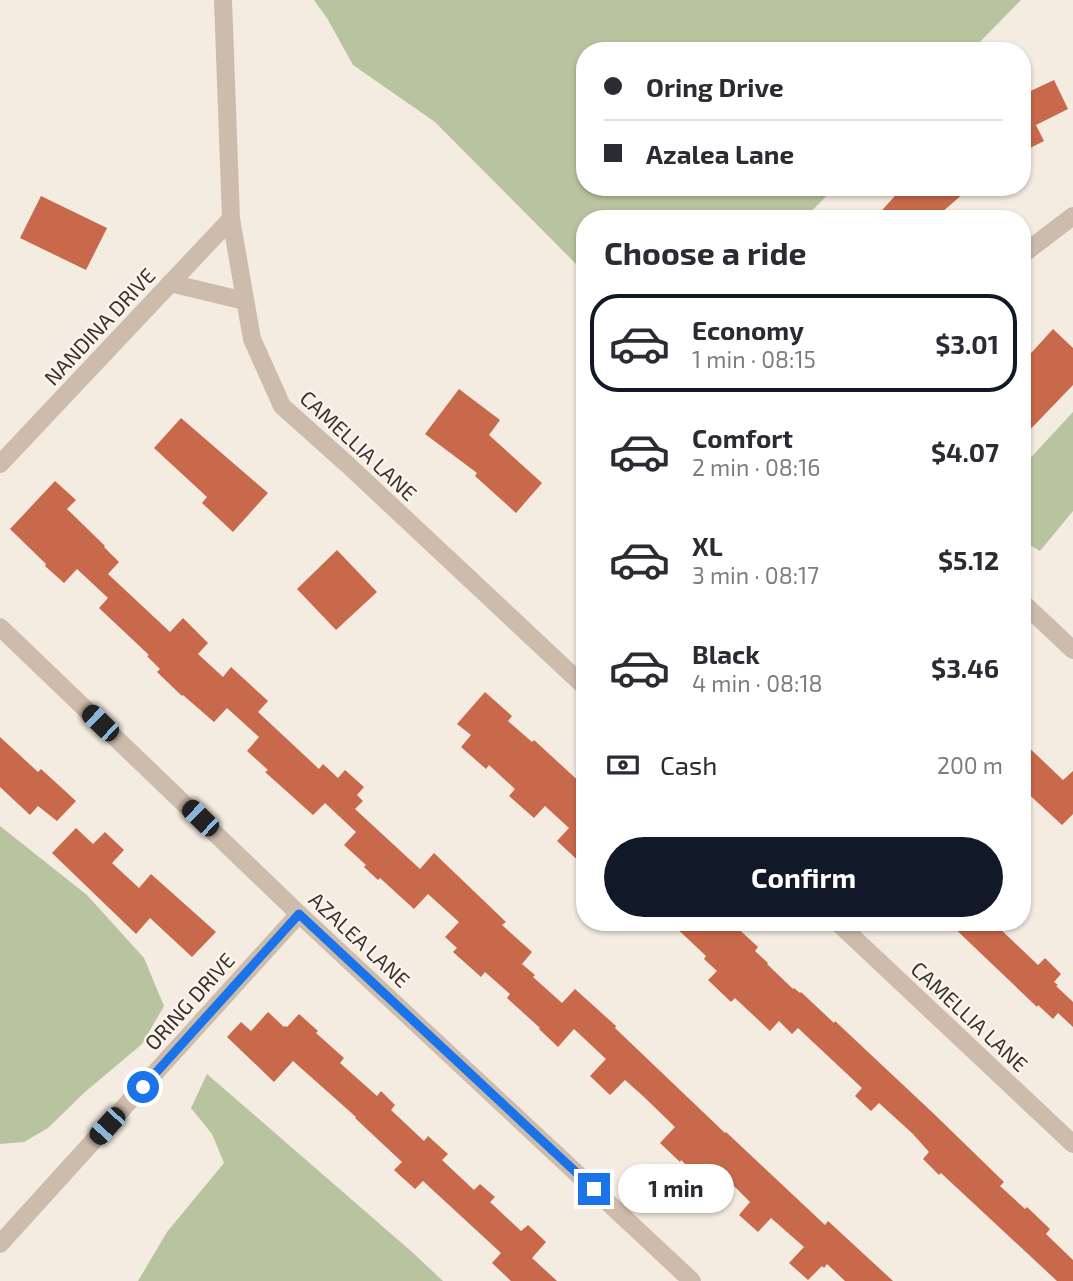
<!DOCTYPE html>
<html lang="en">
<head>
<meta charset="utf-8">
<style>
  body { margin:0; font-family:"Exo 2",sans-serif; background:#f2f2f3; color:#2b2b33; height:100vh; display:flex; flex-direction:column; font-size:26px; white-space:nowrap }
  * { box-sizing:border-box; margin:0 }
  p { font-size:23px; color:#7c7c81 }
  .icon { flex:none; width:38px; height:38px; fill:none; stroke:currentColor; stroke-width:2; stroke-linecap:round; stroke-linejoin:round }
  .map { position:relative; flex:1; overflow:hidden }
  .sheet { position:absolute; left:576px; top:210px; width:455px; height:721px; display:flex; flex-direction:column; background:#fff; border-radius:28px; box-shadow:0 2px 5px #0004 }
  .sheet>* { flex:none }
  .banner { position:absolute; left:576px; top:42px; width:455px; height:154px; border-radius:28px; box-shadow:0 2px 5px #0004; display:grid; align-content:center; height:154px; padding:0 28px; background:#fff }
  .end { position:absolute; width:32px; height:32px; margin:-16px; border:9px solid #1a73e8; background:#fff; box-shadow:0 0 0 4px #fff }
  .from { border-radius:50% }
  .bubble { position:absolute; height:49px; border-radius:24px; background:#fff; box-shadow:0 2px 5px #0004; font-size:23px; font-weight:700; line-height:49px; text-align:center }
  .car { position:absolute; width:21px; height:42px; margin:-21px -10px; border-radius:9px; box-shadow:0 0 5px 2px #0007; background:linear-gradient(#222 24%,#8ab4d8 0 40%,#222 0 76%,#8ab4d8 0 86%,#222 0) }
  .banner b { display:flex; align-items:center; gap:24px; height:66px; font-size:26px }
  .banner b+b { border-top:2px solid #e1e1e2 }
  .banner i { width:18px; height:18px; background:#2b2b33 }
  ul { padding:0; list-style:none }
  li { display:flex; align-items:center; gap:21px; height:98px; margin:0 14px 10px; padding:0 14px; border:4px solid transparent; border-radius:28px }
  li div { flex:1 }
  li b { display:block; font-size:26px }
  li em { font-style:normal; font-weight:700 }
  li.current { border-color:#111827 }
  li>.icon { width:63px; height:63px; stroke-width:1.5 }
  h2 { padding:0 28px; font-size:32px; line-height:84px }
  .pay { display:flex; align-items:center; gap:18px; height:77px; padding:0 28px; font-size:26px }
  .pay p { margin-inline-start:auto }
  .primary-button { display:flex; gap:14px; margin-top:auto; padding:14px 28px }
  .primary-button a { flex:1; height:80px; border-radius:42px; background:#111827; color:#fff; font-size:28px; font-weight:700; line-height:80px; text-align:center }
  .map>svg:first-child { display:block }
  .green { fill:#b8c4a0 }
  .building { fill:#c8694b }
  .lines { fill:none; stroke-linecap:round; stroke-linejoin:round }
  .street { stroke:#cdbbac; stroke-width:18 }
  .route { stroke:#1a73e8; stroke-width:9 }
  .labels { text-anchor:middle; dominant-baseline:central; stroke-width:5; stroke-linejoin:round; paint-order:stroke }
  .street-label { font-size:21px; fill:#3b302b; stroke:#fbf5ee }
</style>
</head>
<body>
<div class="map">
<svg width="1073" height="1281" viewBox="0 0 1073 1281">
  <rect width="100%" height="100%" fill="#f4ebe1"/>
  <!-- green -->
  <path class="green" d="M314,0H1021L971,51H584V187H835L804,219H584V272L435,122L353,65L327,18Z
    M1073,412V511L1040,551L1022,540V467Z
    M0,826L87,895L144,958L164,1006L142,1044L85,1092L48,1128L24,1142L0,1144Z
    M207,1074L412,1252L443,1281H138L167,1232L224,1163L212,1134L191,1108Z"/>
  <!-- building -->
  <path class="building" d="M1054,80L1068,109L1036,125L1044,141L1022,152V95Z
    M903,187H971L934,219H874Z
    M41,196L107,228L86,270L20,238Z
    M1053,329L1073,348V385L1022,438V363Z
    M459,389L500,420L489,435L542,483L516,513L475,476L477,473L425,434Z
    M181,418L268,493L233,532L202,503L207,497L154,448Z
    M55,481L76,500L67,509L105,546L104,547L119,562L108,574L170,632L183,618L208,643L198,654L223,677L231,667L268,701L258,712L319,769L323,764L338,778L345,770L364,787L357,795L363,801L355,809L420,869L434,853L506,922L502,925L532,952L522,964L535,975L533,977L562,1003L575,989L616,1026L615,1028L725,1133L726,1132L825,1225L828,1221L893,1281H845L827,1264L824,1268L822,1266L808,1280L789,1263L804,1247L771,1218L758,1232L739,1215L750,1202L721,1173L708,1186L681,1160L680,1162L660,1143L675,1127L643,1096L625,1080L610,1095L590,1076L606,1059L574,1029L558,1047L539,1029L540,1028L507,998L510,994L485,972L481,977L453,952L457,948L445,937L459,922L428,894L414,909L380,878L378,880L364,867L366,865L344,845L356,832L325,803L313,815L265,772L268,770L247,751L259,737L227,708L214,722L183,695L182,696L157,672L160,669L147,656L149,655L99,608L108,598L77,569L64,583L45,566L46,564L10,529Z
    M337,550L377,592L336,630L297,589Z
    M485,692L512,716L508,721L532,742L534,740L584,786V866L557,841L569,828L545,806L534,818L509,796L515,789L489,765L486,769L461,747L471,735L457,724Z
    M0,737L38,772L41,769L76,801L57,821L38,806L30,815L0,787Z
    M1022,741L1063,780L1073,771V814L1062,825L1022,788Z
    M76,828L93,844L105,832L124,850L112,863L139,888L151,874L216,932L192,957L150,918L136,934L52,853Z
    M670,922H731L758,947L755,951L768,963L767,964L793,989L794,988L800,993L801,992L834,1023L835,1021L933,1113L1004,1182L1000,1186L1025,1209L1027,1207L1050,1229L1046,1234L1073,1260V1281H1057L941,1173L939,1175L923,1159L929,1152L913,1134L879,1103L871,1111L855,1096L862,1088L798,1028L792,1034L779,1021L770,1031L735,998L731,1002L708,980L717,971L704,959L706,956Z
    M948,922H993L1038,965L1045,958L1061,974L1054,982L1058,985L1056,986L1073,1002V1027L1058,1013L1053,1019L1038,1005L1037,1007Z
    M268,1012L284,1027L285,1026L287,1027L299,1014L318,1031L316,1033L344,1058L340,1063L377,1096L381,1091L395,1105L391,1110L424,1141L428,1136L448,1154L442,1160L474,1190L480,1184L495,1197L490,1202L521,1231L528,1225L546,1242L532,1258L557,1281H511L492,1263L501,1253L423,1181L415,1189L394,1170L402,1162L355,1118L356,1117L293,1061L274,1082L227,1037L241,1022L251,1031Z"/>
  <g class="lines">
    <!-- street -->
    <path class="street" d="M223,0L231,219L252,339L282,406L348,465L584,686
      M1022,255L1073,216
      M170,283L245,301
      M0,464L231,219
      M1022,602L1073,650
      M0,627L299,914L692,1281
      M837,922L1073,1144
      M0,1244L299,914"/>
  </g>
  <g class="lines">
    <!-- route -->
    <path class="route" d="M143,1087L299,914L594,1189"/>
  </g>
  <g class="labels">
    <!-- street labels -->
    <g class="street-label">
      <text transform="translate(99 326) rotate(-47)">NANDINA DRIVE</text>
      <text transform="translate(359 445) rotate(43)">CAMELLIA LANE</text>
      <text transform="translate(360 939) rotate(43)">AZALEA LANE</text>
      <text transform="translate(189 1001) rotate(-48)">ORING DRIVE</text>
      <text transform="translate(970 1016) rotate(43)">CAMELLIA LANE</text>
    </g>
  </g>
</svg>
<i class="end from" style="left:143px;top:1087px"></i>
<i class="end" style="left:594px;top:1189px"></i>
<div class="bubble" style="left:618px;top:1164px;width:116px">1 min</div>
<i class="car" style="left:100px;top:723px;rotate:314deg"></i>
<i class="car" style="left:200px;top:818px;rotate:314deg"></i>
<i class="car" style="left:107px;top:1126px;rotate:222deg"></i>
<div class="banner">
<b><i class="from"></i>Oring Drive</b>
<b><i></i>Azalea Lane</b>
</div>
<section class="sheet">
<h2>Choose a ride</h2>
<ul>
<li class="current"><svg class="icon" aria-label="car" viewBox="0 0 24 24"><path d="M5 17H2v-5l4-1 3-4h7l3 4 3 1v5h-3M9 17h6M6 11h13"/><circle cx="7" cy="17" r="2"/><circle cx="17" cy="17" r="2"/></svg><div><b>Economy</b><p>1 min · 08:15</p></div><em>$3.01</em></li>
<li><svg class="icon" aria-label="car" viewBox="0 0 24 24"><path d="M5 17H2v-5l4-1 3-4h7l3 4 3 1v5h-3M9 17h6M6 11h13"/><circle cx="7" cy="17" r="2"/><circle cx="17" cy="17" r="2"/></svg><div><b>Comfort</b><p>2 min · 08:16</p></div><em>$4.07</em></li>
<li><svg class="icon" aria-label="car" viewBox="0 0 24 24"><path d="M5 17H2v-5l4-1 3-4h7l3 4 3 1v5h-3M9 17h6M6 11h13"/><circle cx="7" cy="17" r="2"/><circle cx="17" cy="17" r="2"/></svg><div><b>XL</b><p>3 min · 08:17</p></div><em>$5.12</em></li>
<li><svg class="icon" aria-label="car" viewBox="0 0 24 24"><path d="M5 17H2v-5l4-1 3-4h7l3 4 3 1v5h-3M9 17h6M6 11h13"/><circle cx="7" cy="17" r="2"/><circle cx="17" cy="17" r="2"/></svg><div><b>Black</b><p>4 min · 08:18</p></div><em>$3.46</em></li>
</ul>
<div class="pay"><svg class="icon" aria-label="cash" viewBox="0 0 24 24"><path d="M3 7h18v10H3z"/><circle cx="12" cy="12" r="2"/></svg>Cash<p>200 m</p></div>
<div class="primary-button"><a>Confirm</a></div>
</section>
</div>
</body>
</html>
